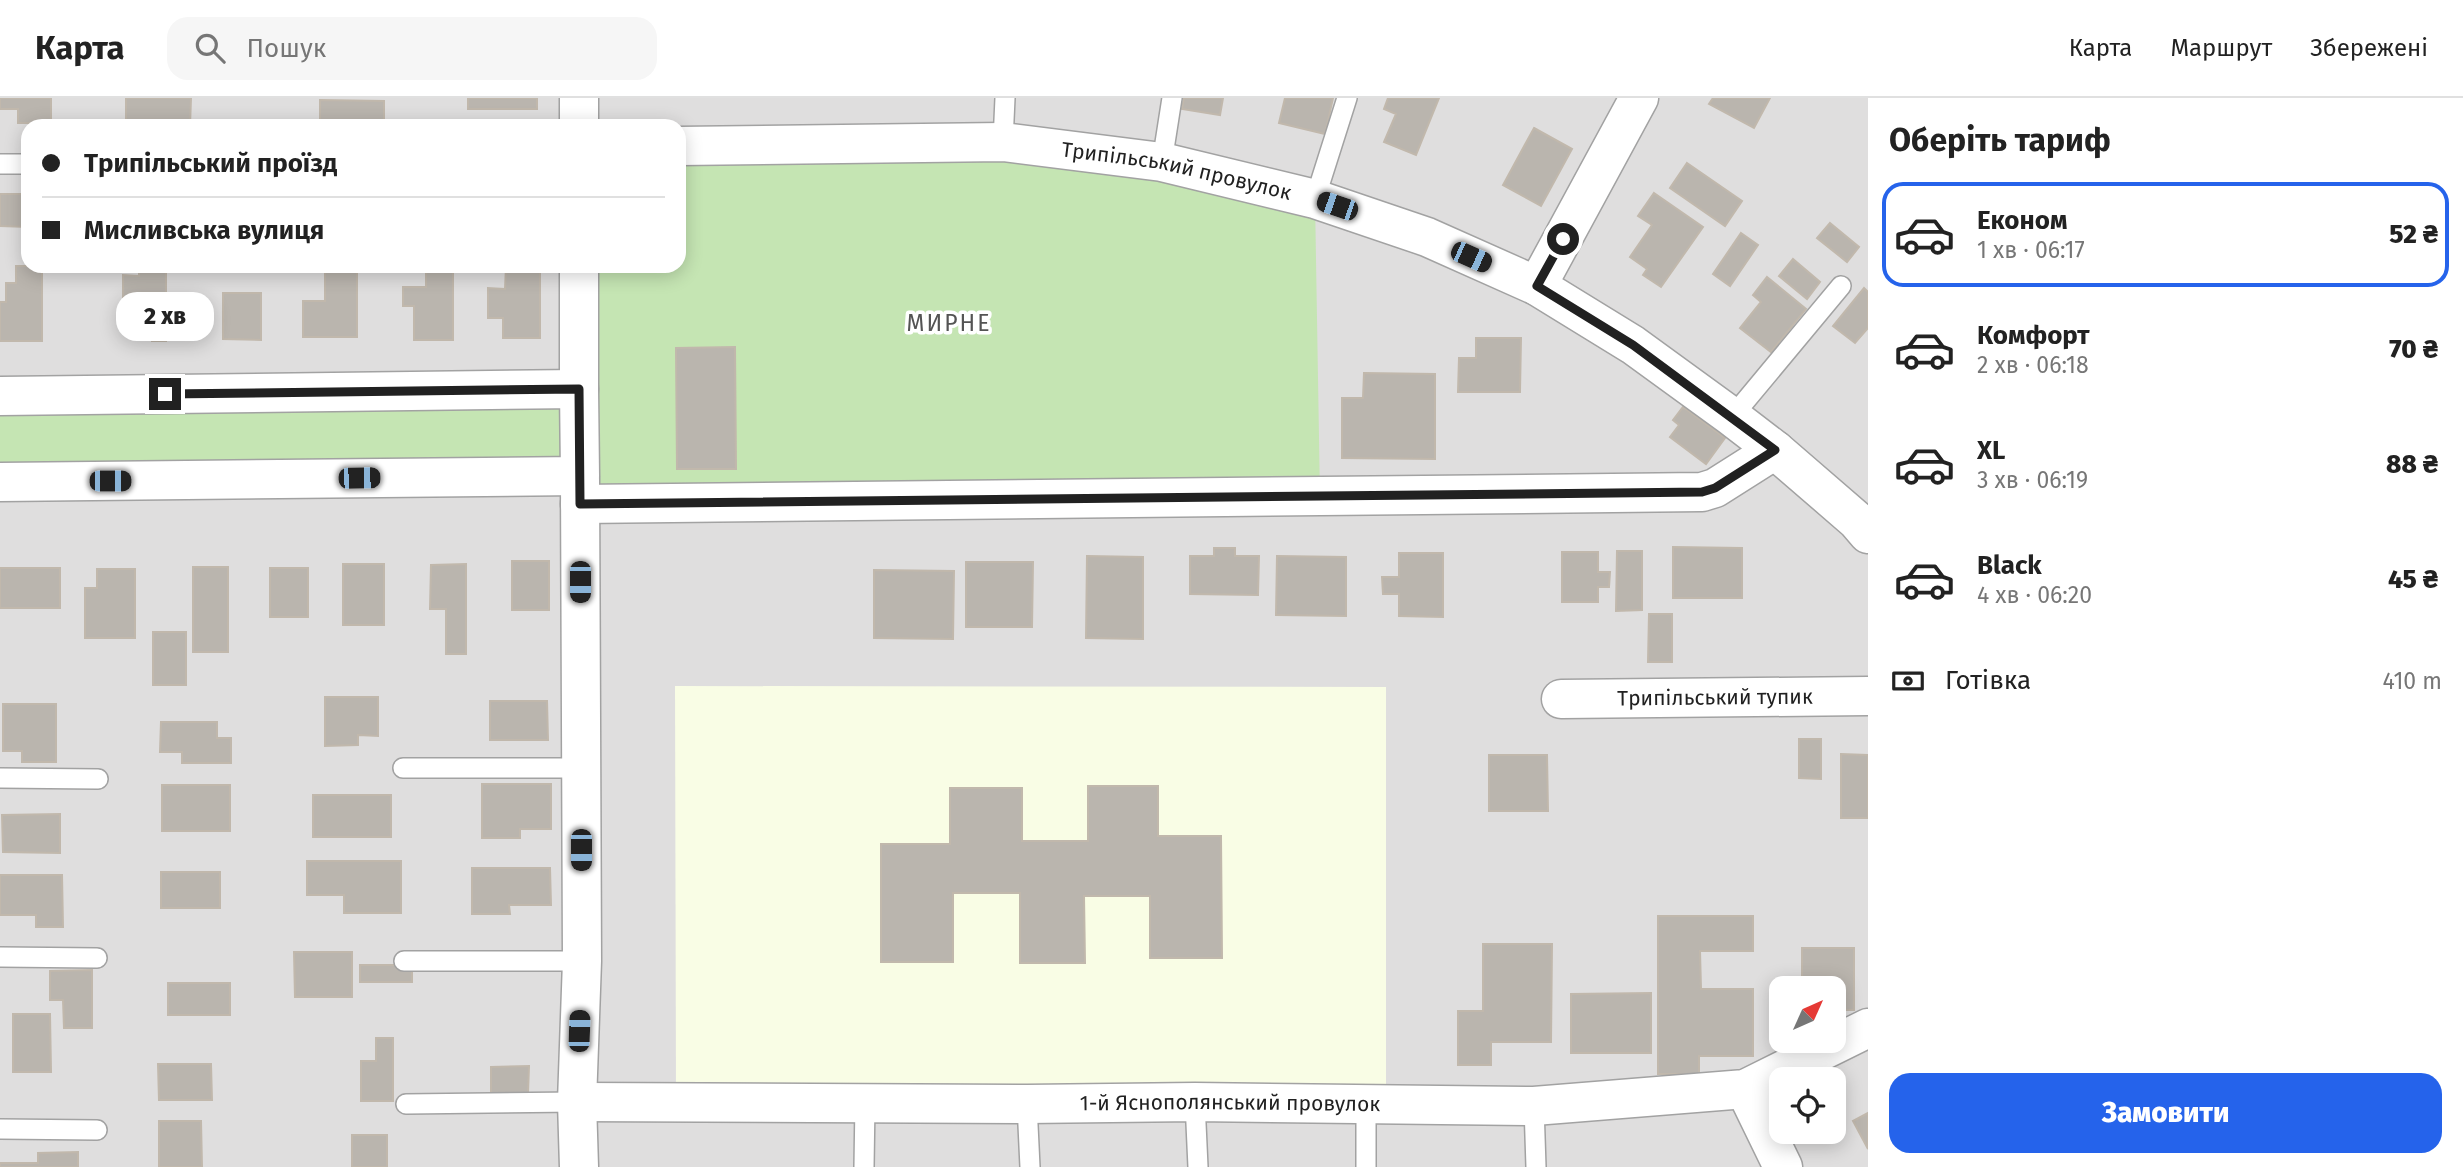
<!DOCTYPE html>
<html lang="uk">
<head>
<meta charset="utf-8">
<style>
  body { margin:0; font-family:"Fira Sans",sans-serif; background:#f6f6f6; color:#222; height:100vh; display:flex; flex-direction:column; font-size:26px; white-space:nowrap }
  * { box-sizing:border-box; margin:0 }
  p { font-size:23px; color:#767676 }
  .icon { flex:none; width:38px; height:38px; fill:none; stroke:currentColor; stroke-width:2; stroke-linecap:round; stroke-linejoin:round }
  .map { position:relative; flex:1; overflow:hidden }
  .sheet { display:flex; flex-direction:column; background:#fff; width:595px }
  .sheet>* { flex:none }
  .hud { position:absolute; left:21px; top:21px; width:665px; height:154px; border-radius:21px; box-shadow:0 4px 18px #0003; display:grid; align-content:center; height:154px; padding:0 21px; background:#fff }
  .needle { width:46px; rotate:45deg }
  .fabs { position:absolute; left:1769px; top:878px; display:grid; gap:14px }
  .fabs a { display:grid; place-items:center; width:77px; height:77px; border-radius:14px; background:#fff; box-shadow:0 4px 18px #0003; font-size:35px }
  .end { position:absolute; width:32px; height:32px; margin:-16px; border:9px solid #212121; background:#fff; box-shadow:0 0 0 4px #fff }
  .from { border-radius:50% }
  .bubble { position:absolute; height:49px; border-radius:21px; background:#fff; box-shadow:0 4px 18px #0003; font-size:23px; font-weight:800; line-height:49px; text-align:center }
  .car { position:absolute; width:21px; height:42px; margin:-21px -10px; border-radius:9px; box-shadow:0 0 5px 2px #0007; background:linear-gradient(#222 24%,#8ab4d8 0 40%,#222 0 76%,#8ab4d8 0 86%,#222 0) }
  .hud b { display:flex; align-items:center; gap:24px; height:66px; font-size:26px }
  .hud b+b { border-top:2px solid #e0e0e0 }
  .hud i { width:18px; height:18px; background:#222 }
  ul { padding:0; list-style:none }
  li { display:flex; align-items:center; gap:21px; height:105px; margin:0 14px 10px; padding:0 7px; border:4px solid transparent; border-radius:21px }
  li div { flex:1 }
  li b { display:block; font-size:26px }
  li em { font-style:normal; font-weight:800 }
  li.selected { border-color:#2563eb }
  li>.icon { width:63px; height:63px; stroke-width:1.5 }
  h2 { padding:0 21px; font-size:32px; line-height:84px }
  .pay { display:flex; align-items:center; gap:18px; height:77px; padding:0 21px; font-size:26px }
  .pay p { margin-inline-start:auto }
  .button { display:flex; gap:14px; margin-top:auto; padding:14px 21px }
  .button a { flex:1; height:80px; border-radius:21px; background:#2563eb; color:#fff; font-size:28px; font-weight:800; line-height:80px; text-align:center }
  header { display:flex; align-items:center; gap:42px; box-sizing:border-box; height:98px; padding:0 35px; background:#fff; border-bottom:2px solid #e0e0e0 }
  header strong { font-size:33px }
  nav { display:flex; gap:38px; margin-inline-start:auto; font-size:24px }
  .search { width:490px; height:63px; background:#f6f6f6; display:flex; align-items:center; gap:18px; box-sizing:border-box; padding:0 24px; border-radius:21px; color:#767676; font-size:26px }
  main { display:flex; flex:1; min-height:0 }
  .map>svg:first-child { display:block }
  .residential { fill:#dfdede; fill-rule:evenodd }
  .education { fill:#f9fde5 }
  .grass { fill:#c5e5b3 }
  .building { fill:#bab5ae; stroke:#c1b8ac; stroke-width:2 }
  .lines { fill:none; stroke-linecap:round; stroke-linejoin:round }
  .service-casing { stroke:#a2a2a2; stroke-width:22 }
  .minor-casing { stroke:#a2a2a2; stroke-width:41 }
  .tertiary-casing { stroke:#a2a2a2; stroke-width:41 }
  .service { stroke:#fff; stroke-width:19 }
  .minor { stroke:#fff; stroke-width:38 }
  .tertiary { stroke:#fff; stroke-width:38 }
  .route { stroke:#212121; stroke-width:9 }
  .labels { text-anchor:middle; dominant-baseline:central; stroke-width:7; stroke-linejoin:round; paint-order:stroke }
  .street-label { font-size:21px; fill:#212121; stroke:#fff }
  .neighbourhood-label { font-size:23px; letter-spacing:2px; fill:#545454; stroke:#fff }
</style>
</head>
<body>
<header>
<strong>Карта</strong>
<div class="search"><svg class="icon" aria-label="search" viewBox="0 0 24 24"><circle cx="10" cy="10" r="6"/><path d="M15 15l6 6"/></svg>Пошук</div>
<nav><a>Карта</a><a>Маршрут</a><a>Збережені</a></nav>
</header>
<main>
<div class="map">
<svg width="1868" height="1069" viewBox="0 0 1868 1069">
  <rect width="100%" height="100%" fill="#f0efe8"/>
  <!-- residential -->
  <path class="residential" d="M0,0H1868V1069H0V384L1320,399L679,48V28H28V168H579V291L0,298ZM1782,891H1834V943H1782ZM1782,982H1834V1034H1782Z"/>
  <!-- education -->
  <path class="education" d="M675,588L1386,589V997L676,996Z"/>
  <!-- grass -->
  <path class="grass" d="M1003,44L1315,101L1320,399L580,406V378L0,384V298L579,291V168H679V48Z"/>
  <!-- building -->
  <path class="building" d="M0,0H51V25H18V11H0Z
    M126,0H191L190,28H126Z
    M468,0H537V11H468Z
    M1184,0H1223L1220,17L1182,11Z
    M1285,0H1333L1325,36L1279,25Z
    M1388,0H1439L1416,57L1384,44L1396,16L1384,11Z
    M1713,0H1770L1754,30L1709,6Z
    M320,2L384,3V28H320Z
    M1534,30L1572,51L1541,108L1503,87Z
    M1687,65L1742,103L1725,128L1670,90Z
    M1654,95L1703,129L1661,189L1643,177L1647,171L1630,159L1652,127L1638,118Z
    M0,96H28V129L0,128Z
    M1830,125L1859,149L1847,164L1817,140Z
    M1741,135L1758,147L1730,188L1713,176Z
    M1793,161L1820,184L1807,201L1779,178Z
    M16,168H42V243H0V204H6V185H16Z
    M139,168H166V243H152V236H134V212H123V177L139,178Z
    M325,168H357V239H303V203H325Z
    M426,168H453V242H414V208H403V189H426Z
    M506,168H540V240H503V220H488V190L505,191Z
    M1767,179L1806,211L1771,254L1740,230L1761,204L1753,197Z
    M1864,190L1868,194V230L1855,245L1833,228Z
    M223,195H261V242L223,241Z
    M1476,240H1521L1520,294H1458L1459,260H1476Z
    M735,249L736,371H677L676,250Z
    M1364,275L1435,276V361L1342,360V300H1363Z
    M1683,309L1725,340L1706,366L1670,339L1679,327L1673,322Z
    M1673,449L1742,450V500H1673Z
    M1214,450H1235V458H1259L1258,497L1190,496V458H1214Z
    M1617,453H1642V512L1616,513Z
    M1562,454H1598V474H1610L1609,489H1598V504H1562Z
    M1399,455H1443V519L1399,518V496H1383L1382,479H1399Z
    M1087,458L1143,459V541L1086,540Z
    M1277,458L1346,459V518L1276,517Z
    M512,463H549V512H512Z
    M966,464H1033L1032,529H966Z
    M343,466H384V527H343Z
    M466,466V556H446V511H430L431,467Z
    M193,469H228V554H193Z
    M0,470H60V510H0Z
    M270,470H308V519H270Z
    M97,471H135V540H85V490H97Z
    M874,472L954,473L953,541L874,540Z
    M1649,516H1672V564H1648Z
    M153,534H186V587H153Z
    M325,599H378V638L358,637V647L325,648Z
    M490,603H547L548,642H490Z
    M3,606H56V664H22V653H3Z
    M161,624H217V640H231V665H182V654H160Z
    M1799,641H1821V681L1799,680Z
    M1841,656L1868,657V720H1841Z
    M1489,657H1547L1548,713H1489Z
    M482,686H551V731H520V740H482Z
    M162,687H230V733H162Z
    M1088,688H1158V738H1221L1222,860H1150V798H1084L1085,865H1020V795H953V864H881V746H950V690H1022V743H1088Z
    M313,697H391V739H313Z
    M60,716V755L3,754L2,717Z
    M307,763H401V815H344V797H307Z
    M472,770H550L551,807H509L510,816H472Z
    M161,774H220V810H161Z
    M0,777H62L63,829H36V817H0Z
    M1658,818H1753V853H1700L1701,891H1753V958H1699V976H1658Z
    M1483,846H1552L1551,944H1491V967H1458V913H1483Z
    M1802,850H1854V912H1834V891H1802Z
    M294,854H352V899H295Z
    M360,867H412V884H360Z
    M92,872V930H64L63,902H50V873Z
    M168,885H230V917H168Z
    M1651,895V955H1571V896Z
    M13,916H50L51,974H13Z
    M376,940H393V1003H361V963H376Z
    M158,966H211L212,1002H159Z
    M529,968L528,995H491V969Z
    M1868,1015V1051L1853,1023Z
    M159,1023H201L202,1069H159Z
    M352,1037H387V1069H352Z
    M78,1054V1069H0V1065H38V1055Z"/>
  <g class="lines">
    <defs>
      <path id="service" d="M1003,44L1005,0
        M1162,64L1172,0
        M0,66H28
        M1315,101L1347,0
        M1732,319L1841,188
        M403,670H581
        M0,680L98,681
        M0,859L97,860
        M404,863H582
        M1195,1004L1198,1069
        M406,1006L577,1004
        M1027,1006L1030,1069
        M1366,1006V1069
        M1534,1008L1536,1069
        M0,1031L97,1032
        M864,1069L865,1004"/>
      <g id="minor">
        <path d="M579,0V28"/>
        <path id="s1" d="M679,48L1003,44L1162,64L1315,101L1427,139L1537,188L1633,247L1732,319L1775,352L1856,422L1868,436"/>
        <path d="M579,168V291"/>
        <path d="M1537,188L1639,0"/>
        <path d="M580,406L1702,394L1715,390L1775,352"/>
        <path id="s2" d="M1561,601L1868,598"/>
        <path d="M1745,991L1783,1069"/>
        <path id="s3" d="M577,1004L1027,1006L1195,1004L1534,1008L1745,991L1868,930"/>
        <path d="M579,1069L577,1004L582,863L580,382"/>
      </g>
      <path id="tertiary" d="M0,298L579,291L580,378L0,384"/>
    </defs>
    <!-- service casing -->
    <use href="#service" class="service-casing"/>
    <!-- minor casing -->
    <use href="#minor" class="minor-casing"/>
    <!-- tertiary casing -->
    <use href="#tertiary" class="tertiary-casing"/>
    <!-- service -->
    <use href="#service" class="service"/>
    <!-- minor -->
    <use href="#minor" class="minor"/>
    <!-- tertiary -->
    <use href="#tertiary" class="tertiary"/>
  </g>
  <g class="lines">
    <!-- route -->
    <path class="route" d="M165,296L579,291L580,406L1702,394L1715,390L1775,352L1633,247L1537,188L1563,141"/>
  </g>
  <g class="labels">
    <!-- street labels -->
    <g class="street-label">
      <text stroke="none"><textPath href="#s1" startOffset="500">Трипільський провулок</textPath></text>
      <text stroke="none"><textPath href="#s2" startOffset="154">Трипільський тупик</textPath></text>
      <text stroke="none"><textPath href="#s3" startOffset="653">1-й Яснополянський провулок</textPath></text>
    </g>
    <!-- neighbourhood labels -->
    <g class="neighbourhood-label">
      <text x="949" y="225">МИРНЕ</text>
    </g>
  </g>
</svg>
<div class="fabs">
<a><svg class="needle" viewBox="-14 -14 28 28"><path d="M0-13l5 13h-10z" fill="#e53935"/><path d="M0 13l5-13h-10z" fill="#767676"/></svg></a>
<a><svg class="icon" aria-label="locate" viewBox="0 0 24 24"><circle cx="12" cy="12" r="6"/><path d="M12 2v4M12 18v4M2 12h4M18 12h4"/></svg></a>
</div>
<i class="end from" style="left:1563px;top:141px"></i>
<i class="end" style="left:165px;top:296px"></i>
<div class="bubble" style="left:116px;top:194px;width:98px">2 хв</div>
<i class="car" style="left:1337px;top:108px;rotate:289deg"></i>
<i class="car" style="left:1471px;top:159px;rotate:114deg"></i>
<i class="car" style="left:359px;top:380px;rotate:89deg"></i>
<i class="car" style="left:110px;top:383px;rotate:90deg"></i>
<i class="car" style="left:580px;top:484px;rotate:180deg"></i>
<i class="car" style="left:581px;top:752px;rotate:180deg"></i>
<i class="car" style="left:579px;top:933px;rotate:2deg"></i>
<div class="hud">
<b><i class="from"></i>Трипільський проїзд</b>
<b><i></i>Мисливська вулиця</b>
</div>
</div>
<section class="sheet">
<h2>Оберіть тариф</h2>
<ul>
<li class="selected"><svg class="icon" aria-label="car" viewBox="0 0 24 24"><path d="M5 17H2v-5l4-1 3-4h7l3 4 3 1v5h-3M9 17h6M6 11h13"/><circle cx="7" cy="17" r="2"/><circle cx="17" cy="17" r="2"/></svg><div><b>Економ</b><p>1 хв · 06:17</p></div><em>52 ₴</em></li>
<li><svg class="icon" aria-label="car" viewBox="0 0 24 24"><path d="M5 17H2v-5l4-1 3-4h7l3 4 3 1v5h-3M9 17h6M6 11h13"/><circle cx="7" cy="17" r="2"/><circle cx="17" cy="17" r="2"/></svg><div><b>Комфорт</b><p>2 хв · 06:18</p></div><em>70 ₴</em></li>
<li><svg class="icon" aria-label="car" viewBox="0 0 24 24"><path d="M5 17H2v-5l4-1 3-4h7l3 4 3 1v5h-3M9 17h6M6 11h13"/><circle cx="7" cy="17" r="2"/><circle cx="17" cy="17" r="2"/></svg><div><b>XL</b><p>3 хв · 06:19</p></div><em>88 ₴</em></li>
<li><svg class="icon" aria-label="car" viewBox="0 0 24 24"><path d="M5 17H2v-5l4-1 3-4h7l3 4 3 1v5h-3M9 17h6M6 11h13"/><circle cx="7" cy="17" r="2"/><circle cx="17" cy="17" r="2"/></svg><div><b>Black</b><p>4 хв · 06:20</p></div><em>45 ₴</em></li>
</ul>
<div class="pay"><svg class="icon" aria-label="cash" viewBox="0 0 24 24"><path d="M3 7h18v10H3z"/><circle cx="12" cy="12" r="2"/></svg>Готівка<p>410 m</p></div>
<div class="button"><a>Замовити</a></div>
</section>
</main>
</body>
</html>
